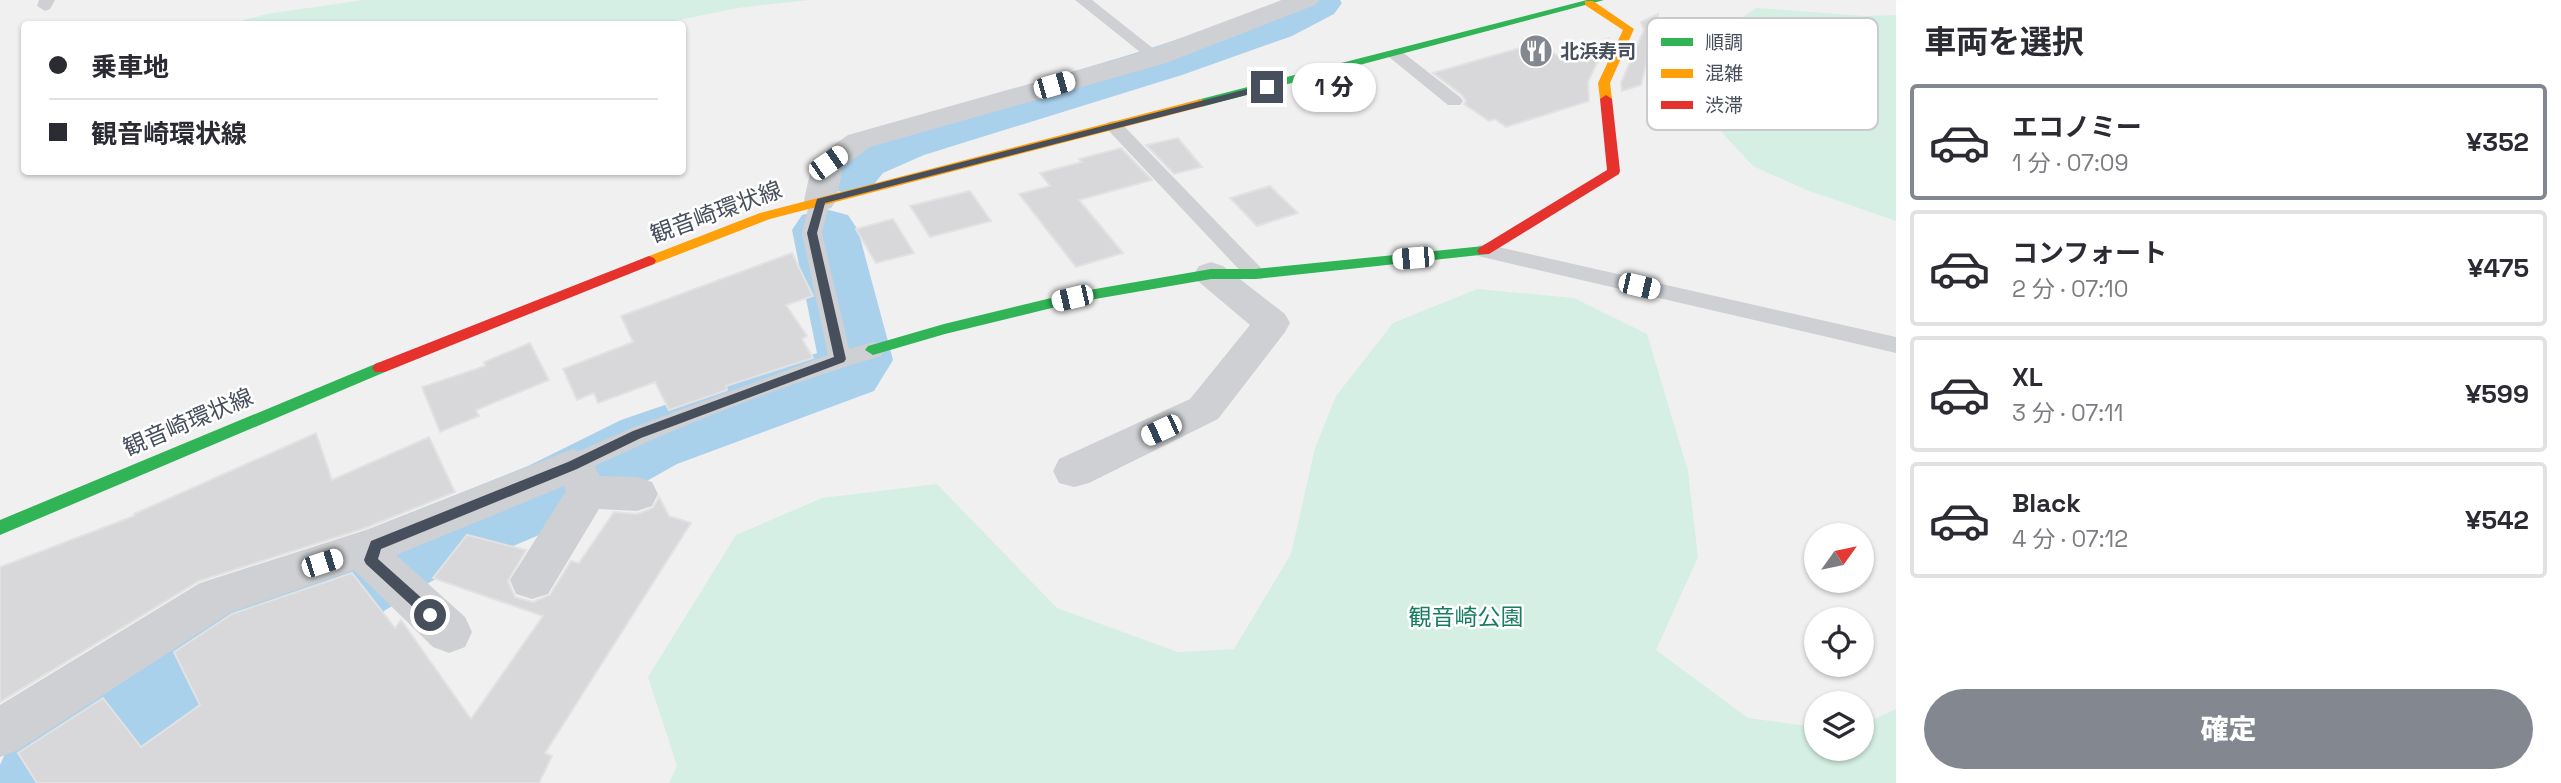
<!DOCTYPE html>
<html lang="ja">
<head>
<meta charset="utf-8">
<style>
  body { margin:0; font-family:"Space Grotesk","Noto Sans JP",sans-serif; background:#f7f7f7; color:#2b2b33; height:100vh; display:flex; flex-direction:column; font-size:26px; white-space:nowrap }
  * { box-sizing:border-box; margin:0 }
  p { font-size:23px; color:#7c7c81 }
  .icon { flex:none; width:38px; height:38px; fill:none; stroke:currentColor; stroke-width:2; stroke-linecap:round; stroke-linejoin:round }
  .map { position:relative; flex:1; overflow:hidden }
  .details { display:flex; flex-direction:column; background:#fff; width:665px }
  .details>* { flex:none }
  .banner { position:absolute; left:21px; top:21px; width:665px; height:154px; border-radius:7px; box-shadow:0 2px 5px #0004; display:grid; align-content:center; height:154px; padding:0 28px; background:#fff }
  .needle { width:46px; rotate:57deg }
  .tools { position:absolute; left:1804px; top:523px; display:grid; gap:14px }
  .tools a { display:grid; place-items:center; width:70px; height:70px; border-radius:50%; background:#fff; box-shadow:0 2px 5px #0004; font-size:35px }
  .end { position:absolute; width:32px; height:32px; margin:-16px; border:9px solid #474e5c; background:#fff; box-shadow:0 0 0 4px #fff }
  .from { border-radius:50% }
  .bubble { position:absolute; height:49px; border-radius:24px; background:#fff; box-shadow:0 2px 5px #0004; font-size:23px; font-weight:800; line-height:49px; text-align:center }
  .car { position:absolute; width:21px; height:42px; margin:-21px -10px; border-radius:9px; box-shadow:0 0 5px 2px #0007; background:linear-gradient(#fff 24%,#345 0 40%,#fff 0 76%,#345 0 86%,#fff 0) }
  .banner b { display:flex; align-items:center; gap:24px; height:66px; font-size:26px }
  .banner b+b { border-top:2px solid #e1e1e2 }
  .banner i { width:18px; height:18px; background:#2b2b33 }
  ul { padding:0; list-style:none }
  li { display:flex; align-items:center; gap:21px; height:116px; margin:0 14px 10px; padding:0 14px; border:4px solid #e1e1e2; border-radius:7px }
  li div { flex:1 }
  li b { display:block; font-size:26px }
  li em { font-style:normal; font-weight:800 }
  li.selected { border-color:#828790 }
  li>.icon { width:63px; height:63px; stroke-width:1.5 }
  h2 { padding:0 28px; font-size:32px; line-height:84px }
  .action { display:flex; gap:14px; margin-top:auto; padding:14px 28px }
  .action a { flex:1; height:80px; border-radius:42px; background:#828790; color:#fff; font-size:28px; font-weight:800; line-height:80px; text-align:center }
  main { display:flex; flex:1; min-height:0 }
  .map>svg:first-child { display:block }
  .green { fill:#d5efe4 }
  .lines { fill:none; stroke-linecap:round; stroke-linejoin:round }
  .river { fill:#aad1ec; fill-rule:evenodd }
  .building { fill:#d8d8db; stroke:#e2e2e3; stroke-width:2 }
  .lane { fill:#cfd0d3; fill-rule:evenodd }
  .street { fill:#cfd0d3; fill-rule:evenodd }
  .fast { fill:#30b455; fill-rule:evenodd }
  .slow { fill:#ff9f0a; fill-rule:evenodd }
  .jam { fill:#e5322d; fill-rule:evenodd }
  .route { fill:#474e5c }
  .labels { text-anchor:middle; dominant-baseline:central; stroke-width:5; stroke-linejoin:round; paint-order:stroke }
  .far-poi-label { font-size:19px; font-weight:bold; fill:#474e5c; stroke:#fff; text-anchor:start }
  .street-label { font-size:23px; fill:#474e5c; stroke:#fff }
  .park-label { font-size:23px; fill:#187d5f; stroke:#fff }
  .key { fill:#fff; stroke:#c8cace; stroke-width:2 }
  .key-label { font-size:19px; fill:#474e5c }
</style>
</head>
<body>
<main>
<div class="map">
<svg width="1896" height="783" viewBox="0 0 1896 783">
  <rect width="100%" height="100%" fill="#f1f0f0"/>
  <!-- green -->
  <path class="green" d="M364,0H810L738,8L660,24H231L266,14Z
    M1756,8L1865,16L1896,15V221L1804,189L1753,166L1685,93L1724,29Z
    M1477,289L1574,298L1647,334L1688,471L1698,557L1656,650L1748,718L1816,727V749H1862V725L1896,709V783H669L677,766L648,677L736,535L822,498L937,484L1057,608L1178,652L1234,649L1291,554L1315,448L1336,396L1393,323Z"/>
  <g class="lines">
    <!-- river -->
    <path class="river" d="M1282,0H1340L1342,3L1334,14L1292,36L1182,75L924,155L883,173L871,188L849,194L827,188L818,175L839,147L882,129L1142,51L1254,14Z
      M825,209L848,215L858,230L893,360L874,391L677,464L588,514L432,581L176,741L124,783H0V765L8,747L106,675L370,529L528,466L621,420L817,353L792,230L802,215Z"/>
  </g>
  <!-- building -->
  <path class="building" d="M1658,14L1641,85L1622,91L1621,83L1644,30L1641,22Z
    M1608,39L1588,82L1589,101L1506,127L1495,119L1489,121L1464,104L1466,101L1462,95L1433,73L1537,43L1565,60Z
    M1178,138L1202,167L1174,174L1146,145Z
    M1121,148L1152,180L1079,200L1123,253L1076,267L1019,194L1050,186L1040,173L1082,162L1079,159Z
    M1270,186L1298,213L1257,226L1230,198Z
    M970,191L991,221L930,237L910,206Z
    M893,219L914,253L876,263L856,229Z
    M792,253L813,296L786,305L807,336L802,339L813,358L726,386L727,390L669,410L655,382L598,403L594,393L577,400L563,369L633,342L621,316Z
    M530,343L549,380L476,410L479,416L440,432L422,387L485,366L484,362Z
    M316,433L332,480L429,437L455,492L365,528L199,581L0,702V567L134,516V514Z
    M659,497L669,516L691,523L545,753L552,756L539,783H37L18,753L103,698L141,747L200,705L174,652L232,614L352,573L395,628L401,620L471,719L543,616L433,578L467,535L526,550L508,581L515,597L533,602L550,595L571,561L579,563L614,512L637,514L653,508Z"/>
  <g class="lines">
    <!-- lane -->
    <path class="lane" d="M39,0H55L50,9L45,11L37,6Z
      M1075,0H1092L1164,57L1156,62L1150,60Z
      M1395,49L1401,51L1460,97L1463,101L1460,105H1448L1389,57L1387,54Z
      M1114,121L1120,122L1262,269L1265,274L1262,279H1248L1108,130L1105,126L1108,122Z
      M820,195L830,201L822,233L849,349L873,342L881,344L884,350L881,356C779,386 678,426 582,472L573,475L564,472L561,465L564,458L629,429L828,355L802,233L810,201Z
      M1485,244L1896,337V353L1478,256L1475,251L1478,246Z"/>
    <!-- street -->
    <path class="street" d="M1282,0H1319L1315,5L1166,63L870,147L843,167L836,201L831,208L820,211L809,208L804,201C814,157 811,161 848,135L1146,51Z
      M1211,262L1223,266L1285,314L1290,323L1285,332L1218,419L1089,483L1074,487L1059,483L1053,471L1059,459L1190,399L1250,325L1199,282L1194,274L1199,266Z
      M573,449L587,454L600,476L637,477L652,482L658,494L652,506L637,511L599,509L548,594L532,599L516,594L510,580L566,491L564,486L396,555L465,617L472,632L465,647L449,653L433,647L354,570L231,612L18,750L0,757V705L200,583L366,530Z"/>
    <!-- fast -->
    <path class="fast" d="M1587,0H1604L1205,106L1201,107L1195,103L1197,100Z
      M1484,246L1489,248L1491,251L1489,254L1255,279H1211L1072,303L945,334L873,355L865,350L868,346L944,324L1072,293L1211,269H1255Z
      M380,362L385,364L388,368L385,372L0,535V520Z"/>
    <!-- slow -->
    <path class="slow" d="M1585,1H1593L1634,29L1610,83L1612,99L1606,103L1600,99L1598,83L1623,30L1585,5Z
      M1201,99L1207,103L1205,106L770,219L654,264L649,266L642,261L644,258L760,213Z"/>
    <!-- jam -->
    <path class="jam" d="M1606,95L1612,99L1620,171L1619,174L1489,254H1479L1477,251L1479,248L1607,170L1600,99Z
      M649,256L654,258L656,261L654,264L385,372H375L372,368L375,364Z"/>
  </g>
  <!-- route -->
  <path class="route" d="M1267,84L1270,89L825,203L817,233L846,359L844,362L641,438L577,469L381,549L378,559L435,610V619H426L366,564L364,560L371,541L568,462L633,431L834,357L807,233L817,199Z"/>
  <!-- icons -->
  <defs>
    <symbol id="restaurant-disc" viewBox="-11 -11 22 22"><circle r="9.5" fill="#828790" stroke="#fff"/><path d="M-5-6h1v4h1v-4h1v4h1v-4h1v5L-1.5 .5V6h-2V.5L-5-1ZM5-6V6H3V1.5H1.5Q1.5-4 5-6Z" fill="#fff"/></symbol>
  </defs>
  <g fill-rule="evenodd">
    <use href="#restaurant-disc" x="1517" y="32" width="38" height="38"/>
  </g>
  <g class="labels">
    <!-- far-poi labels -->
    <g class="far-poi-label">
      <text x="1560" y="51">北浜寿司</text>
    </g>
    <!-- street labels -->
    <g class="street-label">
      <text transform="translate(716 212) rotate(-20)">観音崎環状線</text>
      <text transform="translate(188 422) rotate(-23)">観音崎環状線</text>
    </g>
    <!-- park labels -->
    <g class="park-label">
      <text x="1466" y="617">観音崎公園</text>
    </g>
  </g>
  <!-- legend -->
  <rect x="1647" y="18" width="231" height="112" rx="10" class="key"/>
  <rect x="1661" y="38" width="32" height="8" fill="#30b455"/>
  <rect x="1661" y="69" width="32" height="9" fill="#ff9f0a"/>
  <rect x="1661" y="101" width="32" height="8" fill="#e5322d"/>
  <g class="key-label">
    <text x="1705" y="49">順調</text>
    <text x="1705" y="80">混雑</text>
    <text x="1705" y="112">渋滞</text>
  </g>
</svg>
<div class="tools">
<a><svg class="needle" viewBox="-14 -14 28 28"><path d="M0-13l5 13h-10z" fill="#e53935"/><path d="M0 13l5-13h-10z" fill="#7c7c81"/></svg></a>
<a><svg class="icon" aria-label="locate" viewBox="0 0 24 24"><circle cx="12" cy="12" r="6"/><path d="M12 2v4M12 18v4M2 12h4M18 12h4"/></svg></a>
<a><svg class="icon" aria-label="layers" viewBox="0 0 24 24"><path d="M12 4l9 5-9 5-9-5zM3 14l9 5 9-5"/></svg></a>
</div>
<i class="end from" style="left:430px;top:615px"></i>
<i class="end" style="left:1267px;top:87px"></i>
<div class="bubble" style="left:1292px;top:63px;width:84px">1 分</div>
<i class="car" style="left:1054px;top:85px;rotate:74deg"></i>
<i class="car" style="left:828px;top:163px;rotate:55deg"></i>
<i class="car" style="left:1413px;top:258px;rotate:265deg"></i>
<i class="car" style="left:1639px;top:286px;rotate:103deg"></i>
<i class="car" style="left:1072px;top:298px;rotate:257deg"></i>
<i class="car" style="left:1161px;top:430px;rotate:245deg"></i>
<i class="car" style="left:322px;top:563px;rotate:72deg"></i>
<div class="banner">
<b><i class="from"></i>乗車地</b>
<b><i></i>観音崎環状線</b>
</div>
</div>
<section class="details">
<h2>車両を選択</h2>
<ul>
<li class="selected"><svg class="icon" aria-label="car" viewBox="0 0 24 24"><path d="M5 17H2v-5l4-1 3-4h7l3 4 3 1v5h-3M9 17h6M6 11h13"/><circle cx="7" cy="17" r="2"/><circle cx="17" cy="17" r="2"/></svg><div><b>エコノミー</b><p>1 分 · 07:09</p></div><em>¥352</em></li>
<li><svg class="icon" aria-label="car" viewBox="0 0 24 24"><path d="M5 17H2v-5l4-1 3-4h7l3 4 3 1v5h-3M9 17h6M6 11h13"/><circle cx="7" cy="17" r="2"/><circle cx="17" cy="17" r="2"/></svg><div><b>コンフォート</b><p>2 分 · 07:10</p></div><em>¥475</em></li>
<li><svg class="icon" aria-label="car" viewBox="0 0 24 24"><path d="M5 17H2v-5l4-1 3-4h7l3 4 3 1v5h-3M9 17h6M6 11h13"/><circle cx="7" cy="17" r="2"/><circle cx="17" cy="17" r="2"/></svg><div><b>XL</b><p>3 分 · 07:11</p></div><em>¥599</em></li>
<li><svg class="icon" aria-label="car" viewBox="0 0 24 24"><path d="M5 17H2v-5l4-1 3-4h7l3 4 3 1v5h-3M9 17h6M6 11h13"/><circle cx="7" cy="17" r="2"/><circle cx="17" cy="17" r="2"/></svg><div><b>Black</b><p>4 分 · 07:12</p></div><em>¥542</em></li>
</ul>
<div class="action"><a>確定</a></div>
</section>
</main>
</body>
</html>
